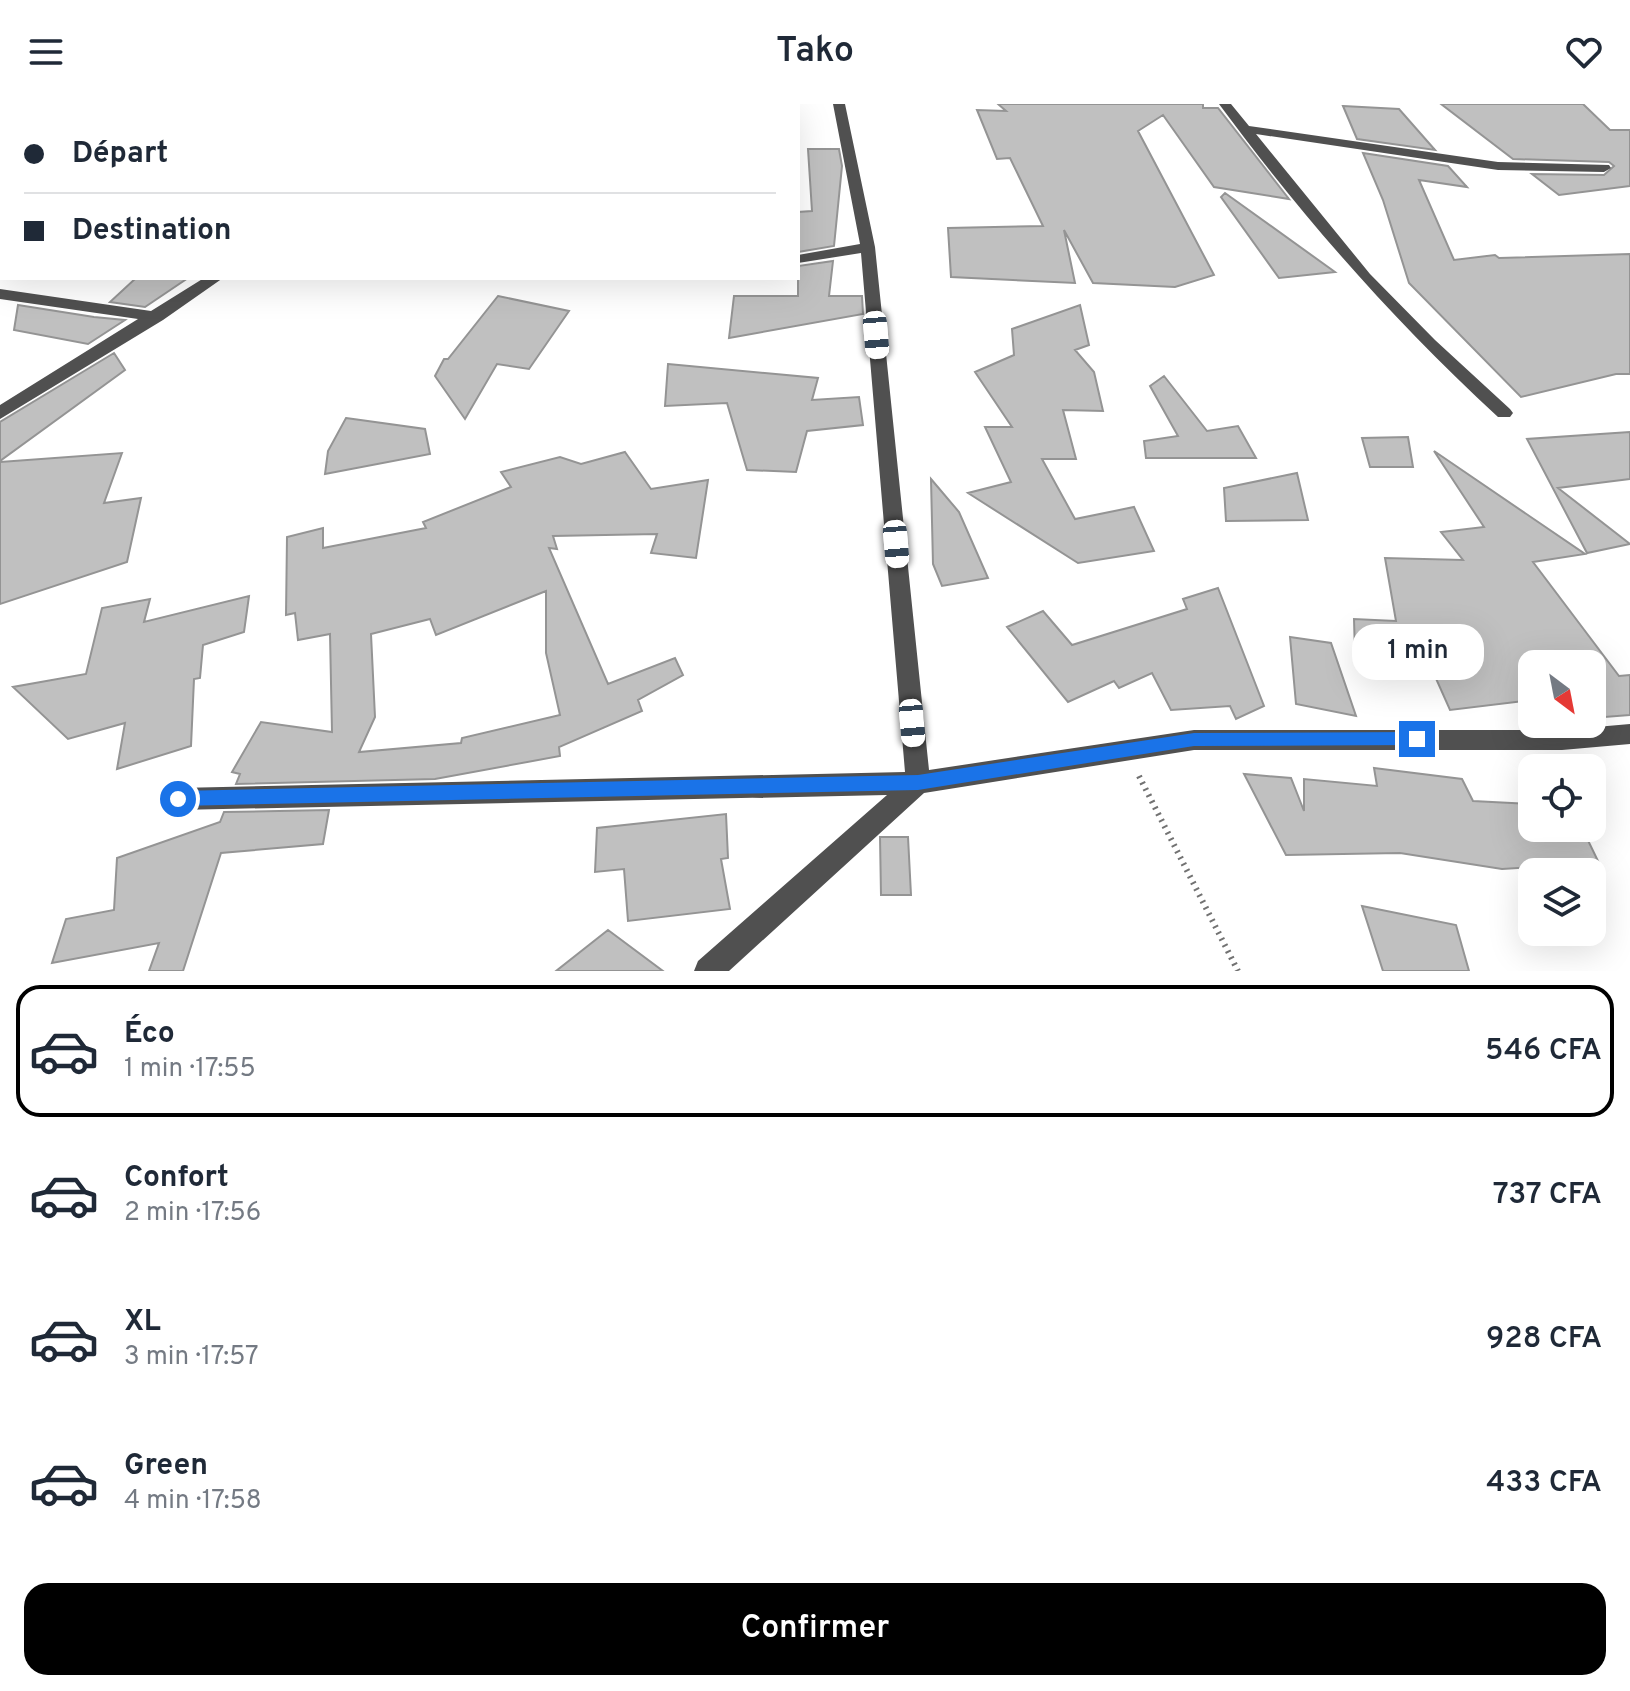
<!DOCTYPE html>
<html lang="fr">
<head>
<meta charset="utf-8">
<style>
  body { margin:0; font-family:Overpass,sans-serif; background:#f2f2f3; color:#1f2937; height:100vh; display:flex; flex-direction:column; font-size:30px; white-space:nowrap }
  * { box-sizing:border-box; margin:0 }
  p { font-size:26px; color:#747a83 }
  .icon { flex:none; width:44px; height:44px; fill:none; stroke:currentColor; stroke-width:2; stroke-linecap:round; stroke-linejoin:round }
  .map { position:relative; height:867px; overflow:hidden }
  .panel { display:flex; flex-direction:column; background:#fff; flex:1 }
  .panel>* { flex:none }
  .banner { position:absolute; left:0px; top:0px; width:800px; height:176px; box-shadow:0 8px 32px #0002; display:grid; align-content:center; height:176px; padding:0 24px; background:#fff }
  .needle { width:52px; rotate:148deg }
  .buttons { position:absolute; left:1518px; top:546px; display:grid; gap:16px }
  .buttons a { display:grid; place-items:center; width:88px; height:88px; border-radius:16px; background:#fff; box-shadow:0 8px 32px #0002; font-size:40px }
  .end { position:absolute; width:36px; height:36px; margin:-18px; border:10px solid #1a73e8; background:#fff; box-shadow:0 0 0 4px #fff }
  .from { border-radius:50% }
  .bubble { position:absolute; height:56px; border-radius:24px; background:#fff; box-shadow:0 8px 32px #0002; font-size:26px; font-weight:600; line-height:56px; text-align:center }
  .car { position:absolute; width:24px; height:48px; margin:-24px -12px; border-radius:10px; box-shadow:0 0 6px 2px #0007; background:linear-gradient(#fff 24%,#345 0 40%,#fff 0 76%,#345 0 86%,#fff 0) }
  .banner b { display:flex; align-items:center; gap:28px; height:76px; font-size:30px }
  .banner b+b { border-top:2px solid #e0e1e3 }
  .banner i { width:20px; height:20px; background:#1f2937 }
  ul { padding:14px 0 0; list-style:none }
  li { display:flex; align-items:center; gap:24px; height:132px; margin:0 16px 12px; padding:0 8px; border:4px solid transparent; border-radius:24px }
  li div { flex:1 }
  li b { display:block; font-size:30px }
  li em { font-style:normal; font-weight:600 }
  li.active { border-color:#000 }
  li>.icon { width:72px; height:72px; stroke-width:1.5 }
  .cta { display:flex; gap:16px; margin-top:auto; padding:16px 24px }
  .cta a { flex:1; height:92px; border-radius:24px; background:#000; color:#fff; font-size:32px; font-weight:600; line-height:92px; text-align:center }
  header { display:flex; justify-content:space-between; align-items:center; height:104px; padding:0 24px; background:#fff; font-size:36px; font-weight:600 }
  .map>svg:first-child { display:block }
  .building { fill:#c0c0c0; stroke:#949494; stroke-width:2; fill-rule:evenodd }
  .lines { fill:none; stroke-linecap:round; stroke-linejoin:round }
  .path { stroke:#727272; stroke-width:6; stroke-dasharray:2 5; stroke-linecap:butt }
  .minor { fill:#505050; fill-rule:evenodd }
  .route { fill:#1a73e8 }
</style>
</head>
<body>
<header><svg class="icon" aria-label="menu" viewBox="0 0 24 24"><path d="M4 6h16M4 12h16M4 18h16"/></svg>Tako<svg class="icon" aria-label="heart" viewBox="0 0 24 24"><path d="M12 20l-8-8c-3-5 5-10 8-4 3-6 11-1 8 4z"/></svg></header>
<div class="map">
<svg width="1630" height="867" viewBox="0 0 1630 867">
  <rect width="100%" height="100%" fill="#fff"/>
  <!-- building -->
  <path class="building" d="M998,0H1203V4H1218L1289,95L1214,83L1163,11L1138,27L1214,171L1175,183L1093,179L1064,126L1075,179L951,173L948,124L1043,122L1010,54L997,55L977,6L1006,7Z
    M1441,0H1583L1610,26H1630V82L1559,91L1532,70L1604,71L1614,62L1609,58L1513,55Z
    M1343,2L1399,5L1435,46L1357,35Z
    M808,45H839L842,62L834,142L798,148V108L812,107Z
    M1363,49L1448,62L1467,83L1419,76L1454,156L1495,151L1499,154L1630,150V270H1616L1521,293L1409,179L1383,96Z
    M1225,89L1335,168L1279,174L1221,93Z
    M833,157L829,192H862L863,210L729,234L734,192H798V162Z
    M136,174H188L145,203L110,198Z
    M498,192L569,207L529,265L497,260L465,315L435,272L444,255H448Z
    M18,201L94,213L125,216L88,240L14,226Z
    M1080,201L1089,241L1075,246L1094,268L1103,307L1063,306L1076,355H1042L1075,415L1134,403L1154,447L1078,459L968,389L1011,378L985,323H1012L975,268L1014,251L1012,225Z
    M114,249L125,266L0,357V318Z
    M668,260L818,274L812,296L859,293L863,321L807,327L796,368L747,366L727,299L665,302Z
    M1164,272L1207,327L1238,322L1256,354H1146L1144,337L1178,332L1150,282Z
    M346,314L425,325L430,350L325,370L328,347Z
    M1630,328V375L1558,384L1630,440L1587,449L1527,335Z
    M1408,333L1413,363H1370L1362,334Z
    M1434,347L1585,450L1533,458L1619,572L1630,571V611L1592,614V560H1532V596L1450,606L1426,552L1355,550L1354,515L1396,517L1385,454L1463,456L1441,428L1484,423Z
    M625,348L651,385L708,376L696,454L651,449L657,430L553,432L557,445L549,444L608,580L675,554L683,571L638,596L642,607L559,643L560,652L435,675L236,680L240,670L232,668L261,618L332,628L330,530L298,536L295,509L286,511L287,433L323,424V444L426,424L423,418L511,383L501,368L560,353L581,360ZM546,487V549L560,611L462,634L461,639L359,648L375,613L371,530L430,515L436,531Z
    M122,349L104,399L141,394L127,458L0,500V358Z
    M1297,369L1308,416L1226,417L1224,384Z
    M931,375L959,408L988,474L942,482L933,460Z
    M1218,484L1264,602L1236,615L1230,602L1171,606L1152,569L1119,584L1114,577L1068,598L1007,523L1043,507L1072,541L1187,505L1183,495Z
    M249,492L244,528L203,541L200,574L194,575L191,642L117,665L125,619L68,635L13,583L86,570L102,504L150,495L144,518Z
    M1290,533L1331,539L1356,612L1296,600Z
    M1374,664L1462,675L1473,697L1532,700V724H1582L1599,759L1502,765L1400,749L1286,751L1244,670L1291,674L1304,707V675L1377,682Z
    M329,706L323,740L221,749L183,867H149L159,839L52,859L66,815L114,806L117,754L220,718L224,708Z
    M726,710L728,754L721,755L730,805L628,817L624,765L595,768L597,724Z
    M880,733H908L911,791H881Z
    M1362,802L1456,821L1469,867H1383Z
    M608,826L663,867H556Z"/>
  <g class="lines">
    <!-- path -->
    <path class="path" d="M1139,672L1238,867"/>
    <!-- minor -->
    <path class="minor" d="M154,0H170L153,2Z
      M833,0H845L875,143L929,666L1194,626H1562L1630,620V640L1562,646H1194L924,689L729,867H694L698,857L887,691L178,706L169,703L166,695L169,687L178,684L905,668L861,149L798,159V151L860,140Z
      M1219,0H1231L1249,22L1498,58L1609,61L1611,64L1604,68L1498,66L1256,30L1370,170L1435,236L1510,305L1513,309L1510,313H1498C1393,216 1304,115 1219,0Z
      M0,75H2L0,84Z
      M204,174H223L163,216L0,315V301L138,215L0,195V185L151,207Z"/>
  </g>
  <!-- route -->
  <path class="route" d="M1417,628L1425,635L1417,641L1194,642L918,686L178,702L170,695L178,687L918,671L1194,629Z"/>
</svg>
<div class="buttons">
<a><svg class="needle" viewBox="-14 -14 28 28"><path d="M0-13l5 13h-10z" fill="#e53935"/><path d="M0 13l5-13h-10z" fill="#747a83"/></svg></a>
<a><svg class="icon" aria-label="locate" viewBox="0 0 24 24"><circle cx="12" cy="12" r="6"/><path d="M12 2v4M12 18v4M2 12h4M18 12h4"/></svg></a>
<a><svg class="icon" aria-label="layers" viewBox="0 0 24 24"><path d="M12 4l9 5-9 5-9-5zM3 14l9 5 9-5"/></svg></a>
</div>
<i class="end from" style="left:178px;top:695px"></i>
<i class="end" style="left:1417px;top:635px"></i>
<div class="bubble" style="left:1352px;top:520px;width:132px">1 min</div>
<i class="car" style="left:876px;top:231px;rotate:175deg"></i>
<i class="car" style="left:896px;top:440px;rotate:175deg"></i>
<i class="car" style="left:912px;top:619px;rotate:175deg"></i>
<div class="banner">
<b><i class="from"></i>Départ</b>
<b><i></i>Destination</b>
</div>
</div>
<section class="panel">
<ul>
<li class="active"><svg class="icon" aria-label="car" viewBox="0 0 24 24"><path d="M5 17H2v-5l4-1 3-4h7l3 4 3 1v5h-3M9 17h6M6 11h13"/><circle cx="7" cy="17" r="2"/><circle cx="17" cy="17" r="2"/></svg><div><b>Éco</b><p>1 min · 17:55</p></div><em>546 CFA</em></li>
<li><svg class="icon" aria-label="car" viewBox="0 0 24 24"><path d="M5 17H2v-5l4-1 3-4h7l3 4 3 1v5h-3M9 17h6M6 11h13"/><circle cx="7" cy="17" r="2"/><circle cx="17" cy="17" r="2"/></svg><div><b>Confort</b><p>2 min · 17:56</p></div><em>737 CFA</em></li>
<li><svg class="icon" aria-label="car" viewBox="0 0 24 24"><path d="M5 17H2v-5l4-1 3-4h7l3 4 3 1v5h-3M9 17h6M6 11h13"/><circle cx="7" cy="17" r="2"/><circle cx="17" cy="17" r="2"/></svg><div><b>XL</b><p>3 min · 17:57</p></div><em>928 CFA</em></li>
<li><svg class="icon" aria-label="car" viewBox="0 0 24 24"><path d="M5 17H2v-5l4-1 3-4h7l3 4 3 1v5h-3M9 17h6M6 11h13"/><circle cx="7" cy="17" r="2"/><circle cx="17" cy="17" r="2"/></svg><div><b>Green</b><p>4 min · 17:58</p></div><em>433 CFA</em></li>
</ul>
<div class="cta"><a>Confirmer</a></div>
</section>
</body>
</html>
